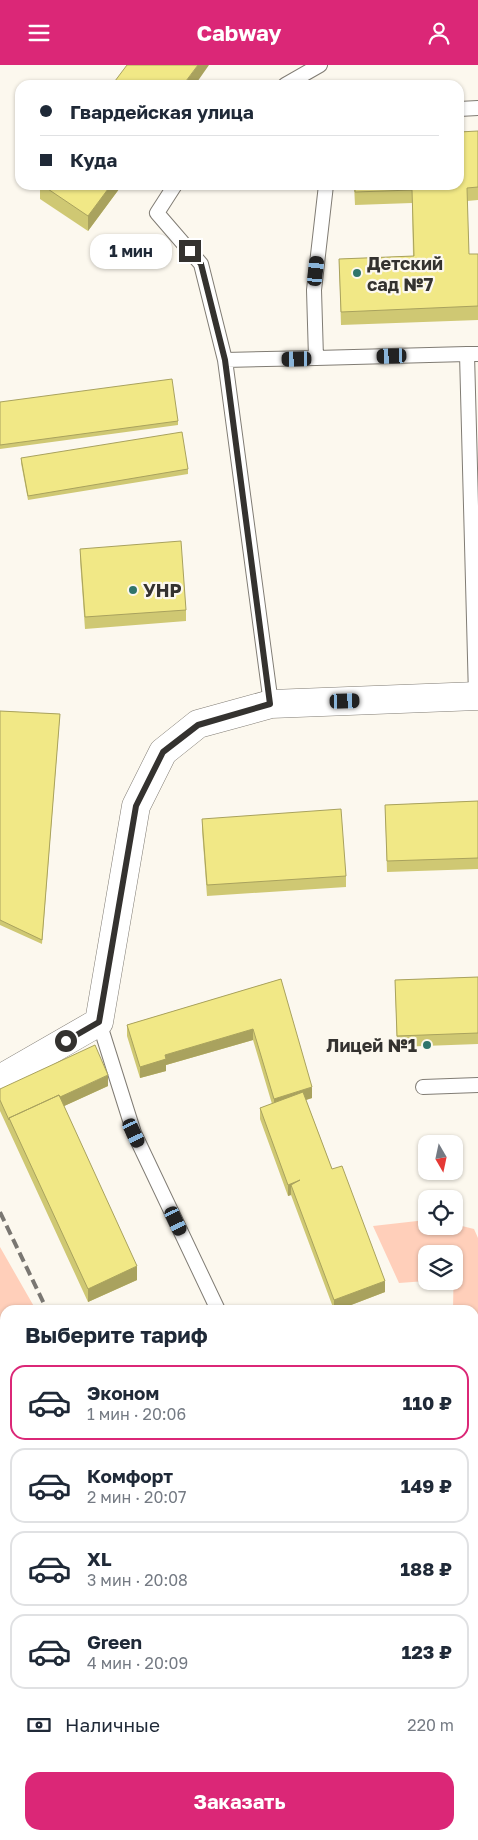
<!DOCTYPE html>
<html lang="ru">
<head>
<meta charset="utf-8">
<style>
  body { margin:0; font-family:"Golos Text",sans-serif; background:#f6f6f7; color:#1f2937; height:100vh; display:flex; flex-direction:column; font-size:19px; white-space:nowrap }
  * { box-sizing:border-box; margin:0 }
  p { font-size:16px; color:#747a83 }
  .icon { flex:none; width:28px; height:28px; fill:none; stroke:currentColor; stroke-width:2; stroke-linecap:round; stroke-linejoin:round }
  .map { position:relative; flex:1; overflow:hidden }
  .sheet { position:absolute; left:0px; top:1240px; width:479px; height:535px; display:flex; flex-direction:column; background:#fff; border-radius:15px 15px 0 0; box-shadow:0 1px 4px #0004 }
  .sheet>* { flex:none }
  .guide { position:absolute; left:15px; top:15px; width:449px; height:110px; border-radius:15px; box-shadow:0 1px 4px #0004; display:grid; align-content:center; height:110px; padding:0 25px; background:#fff }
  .needle { width:32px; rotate:171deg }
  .controls { position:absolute; left:418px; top:1070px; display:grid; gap:10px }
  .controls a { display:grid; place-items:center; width:45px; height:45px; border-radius:10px; background:#fff; box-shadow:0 1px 4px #0004; font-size:25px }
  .end { position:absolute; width:22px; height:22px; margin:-11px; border:6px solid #34322f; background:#fff; box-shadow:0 0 0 2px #fff }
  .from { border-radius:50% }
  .bubble { position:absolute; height:35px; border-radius:15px; background:#fff; box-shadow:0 1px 4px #0004; font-size:16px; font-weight:700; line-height:35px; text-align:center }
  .car { position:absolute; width:15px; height:30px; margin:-15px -8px; border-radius:6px; box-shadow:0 0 4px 1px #0007; background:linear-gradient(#222 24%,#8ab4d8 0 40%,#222 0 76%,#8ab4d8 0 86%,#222 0) }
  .guide b { display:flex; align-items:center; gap:18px; height:48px; font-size:19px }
  .guide b+b { border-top:1px solid #e0e1e3 }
  .guide i { width:12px; height:12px; background:#1f2937 }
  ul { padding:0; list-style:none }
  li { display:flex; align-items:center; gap:15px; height:75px; margin:0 10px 8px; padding:0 15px; border:2px solid #e0e1e3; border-radius:15px }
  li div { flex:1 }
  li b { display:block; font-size:19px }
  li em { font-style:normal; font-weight:700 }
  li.current { border-color:#db2777 }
  li>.icon { width:45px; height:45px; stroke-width:1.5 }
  h2 { padding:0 25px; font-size:22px; line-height:60px }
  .pay { display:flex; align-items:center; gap:12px; height:55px; padding:0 25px; font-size:19px }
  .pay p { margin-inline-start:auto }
  .primary-button { display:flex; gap:10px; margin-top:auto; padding:10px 25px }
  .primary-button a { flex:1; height:58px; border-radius:15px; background:#db2777; color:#fff; font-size:20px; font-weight:700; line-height:58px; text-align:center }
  header { display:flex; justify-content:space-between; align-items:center; height:65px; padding:0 25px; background:#db2777; color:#fff; font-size:22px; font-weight:700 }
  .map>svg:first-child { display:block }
  .green { fill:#ffcfba }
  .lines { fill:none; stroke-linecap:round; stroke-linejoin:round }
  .lane-casing { stroke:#807c74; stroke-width:16 }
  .street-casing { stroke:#807c74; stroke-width:29 }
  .lane { stroke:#fff; stroke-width:14 }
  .street { stroke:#fff; stroke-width:28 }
  .rail { stroke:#7a7772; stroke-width:4; stroke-dasharray:10 5; stroke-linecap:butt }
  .wall { fill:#cfc873 }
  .shaded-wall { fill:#a9a25e }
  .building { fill:#f1e886; stroke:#a9a25e }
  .route { stroke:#34322f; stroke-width:6 }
  .poi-dot { fill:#2f756b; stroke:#fcf8ee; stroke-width:2 }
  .labels { text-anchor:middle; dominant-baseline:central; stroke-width:4.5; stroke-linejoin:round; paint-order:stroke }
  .poi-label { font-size:18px; font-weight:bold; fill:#34322f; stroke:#fcf8ee; text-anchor:start }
</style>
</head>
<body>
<header><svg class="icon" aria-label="menu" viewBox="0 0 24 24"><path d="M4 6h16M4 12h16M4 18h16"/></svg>Cabway<svg class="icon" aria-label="person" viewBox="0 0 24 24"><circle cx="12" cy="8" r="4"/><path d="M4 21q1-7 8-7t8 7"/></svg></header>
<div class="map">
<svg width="478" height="1775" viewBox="0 0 478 1775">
  <rect width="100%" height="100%" fill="#fcf8ee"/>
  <!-- green -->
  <path class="green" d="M426,1155V1161H454V1159L474,1164L478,1173V1448L474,1443V1245H453L454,1189H426V1216L399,1218L373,1161Z
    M0,1182L36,1245H5V1482L0,1481Z
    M474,1650L478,1654V1773L474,1769Z
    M221,1770H405L412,1775H230Z"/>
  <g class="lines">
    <defs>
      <path id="lane" d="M285,20L320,0
        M459,44L478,43
        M175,120L157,148L201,199L225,295L271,639
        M326,120L314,225L316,293L467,289
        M225,295L316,293
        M476,631L467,289H478
        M99,957L134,1068L218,1245
        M423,1022L478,1020"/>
      <path id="street" d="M0,1014L99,957L136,741L163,687L198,659L271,639L478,631"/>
    </defs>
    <!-- lane casing -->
    <use href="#lane" class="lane-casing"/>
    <!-- street casing -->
    <use href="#street" class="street-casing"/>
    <!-- lane -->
    <use href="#lane" class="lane"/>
    <!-- street -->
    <use href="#street" class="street"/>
    <!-- rail -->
    <path class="rail" d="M0,1147L47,1245
      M436,1770L443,1775"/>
  </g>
  <!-- wall -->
  <path class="wall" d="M478,66V135L467,136L469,189H478V255L341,260L339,194L413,191L412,138L355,140L354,120H459Z
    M40,120H122L88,166L40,134Z
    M0,337L178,356V360L0,384Z
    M21,393L188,404V409L28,435L21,398Z
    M80,484L186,545V556L85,564L80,495Z
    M0,646L60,649L42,879L0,860Z
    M478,736V804L387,807L385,740Z
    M202,754L346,811V822L207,831L202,765Z
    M478,912V979L397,982L395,915Z
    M281,914L312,1033L306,1035L332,1104L385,1227L338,1245H334L291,1130L288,1131L260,1054V1043L272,1039L253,975L166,1000V1006L140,1013L127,971V960Z
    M108,1021L64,1041L137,1215L88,1237L0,1046V1024Z"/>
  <!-- shaded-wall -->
  <path class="shaded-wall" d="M198,0H209L195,20H183Z
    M111,120H122L88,166V151Z
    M253,964V975L166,1000V1006L140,1013V1002L165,990Z
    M108,1010V1021L14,1064L10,1055Z
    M312,1022V1033L274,1045V1034Z
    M300,1115L291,1120V1130L288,1131V1120Z
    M137,1201V1215L88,1237V1224Z
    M385,1216V1227L338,1245H334V1235Z
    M478,1604V1608L474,1610V1606Z"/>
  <!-- building -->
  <path class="building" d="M127,0H198L183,20H112Z
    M478,66V122L467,123L469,189H478V241L341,247L339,194L414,191L412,125L355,127V120H459V67Z
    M42,120H111L88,151Z
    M172,314L178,356L0,380V337Z
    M182,367L188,404L28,431L21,393Z
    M181,476L186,545L85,552L80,484Z
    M0,646L60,649L42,875L0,855Z
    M478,736V793L387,796L385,740Z
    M341,744L346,811L207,820L202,754Z
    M478,912V968L397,971L395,915Z
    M281,914L312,1022L274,1034L253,964L165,990L166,994L140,1002L127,960Z
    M95,980L108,1010L60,1032L59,1030L9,1053V1055L0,1035V1024Z
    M303,1027L332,1104L342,1101L385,1216L334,1235L291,1120L300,1115L288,1120L260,1043Z
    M59,1030L137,1201L88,1224L9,1053Z
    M180,1241L182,1245H173Z
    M478,1567V1604L474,1606V1569Z"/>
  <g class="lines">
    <!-- route -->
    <path class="route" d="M66,976L99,957L136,741L163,687L198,660L270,639L225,295L201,199L190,186"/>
  </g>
  <!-- markers -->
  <g class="poi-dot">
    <circle cx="357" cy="208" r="5"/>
    <circle cx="133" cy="525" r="5"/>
    <circle cx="427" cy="980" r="5"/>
  </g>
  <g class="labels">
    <!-- poi labels -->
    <g class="poi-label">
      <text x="367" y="198">Детский<tspan x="367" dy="21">сад №7</tspan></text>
      <text x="143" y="525">УНР</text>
      <text x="417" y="980" text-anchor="end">Лицей №1</text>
    </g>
  </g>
</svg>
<div class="controls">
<a><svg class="needle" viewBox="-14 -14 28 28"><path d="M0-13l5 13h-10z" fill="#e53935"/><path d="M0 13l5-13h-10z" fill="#747a83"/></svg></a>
<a><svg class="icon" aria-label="locate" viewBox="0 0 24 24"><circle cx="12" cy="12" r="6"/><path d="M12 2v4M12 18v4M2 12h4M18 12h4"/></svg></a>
<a><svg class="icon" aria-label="layers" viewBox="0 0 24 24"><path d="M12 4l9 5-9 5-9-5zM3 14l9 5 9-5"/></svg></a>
</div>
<i class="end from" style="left:66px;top:976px"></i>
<i class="end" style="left:190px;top:186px"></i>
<div class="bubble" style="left:90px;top:169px;width:82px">1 мин</div>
<i class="car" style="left:316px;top:206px;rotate:6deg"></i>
<i class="car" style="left:392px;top:291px;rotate:268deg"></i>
<i class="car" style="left:297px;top:294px;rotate:269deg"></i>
<i class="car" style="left:345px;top:636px;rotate:88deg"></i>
<i class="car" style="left:134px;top:1068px;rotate:155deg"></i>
<i class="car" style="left:176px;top:1156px;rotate:155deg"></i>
<div class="guide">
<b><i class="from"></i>Гвардейская улица</b>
<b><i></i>Куда</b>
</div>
<section class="sheet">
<h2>Выберите тариф</h2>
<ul>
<li class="current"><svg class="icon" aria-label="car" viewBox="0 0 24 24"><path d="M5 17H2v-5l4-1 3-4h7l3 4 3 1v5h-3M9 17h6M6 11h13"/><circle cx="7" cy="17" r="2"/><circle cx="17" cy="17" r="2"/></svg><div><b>Эконом</b><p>1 мин · 20:06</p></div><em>110 ₽</em></li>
<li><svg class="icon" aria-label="car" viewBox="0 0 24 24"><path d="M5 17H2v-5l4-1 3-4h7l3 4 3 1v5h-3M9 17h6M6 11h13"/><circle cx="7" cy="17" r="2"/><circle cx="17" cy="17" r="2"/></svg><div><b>Комфорт</b><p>2 мин · 20:07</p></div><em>149 ₽</em></li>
<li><svg class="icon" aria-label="car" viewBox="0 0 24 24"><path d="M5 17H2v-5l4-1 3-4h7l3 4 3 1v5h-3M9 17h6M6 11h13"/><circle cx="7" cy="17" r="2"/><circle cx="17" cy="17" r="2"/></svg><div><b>XL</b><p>3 мин · 20:08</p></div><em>188 ₽</em></li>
<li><svg class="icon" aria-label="car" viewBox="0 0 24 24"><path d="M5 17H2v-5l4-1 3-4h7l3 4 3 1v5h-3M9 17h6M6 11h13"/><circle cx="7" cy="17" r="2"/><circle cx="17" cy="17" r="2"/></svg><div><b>Green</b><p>4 мин · 20:09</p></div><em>123 ₽</em></li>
</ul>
<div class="pay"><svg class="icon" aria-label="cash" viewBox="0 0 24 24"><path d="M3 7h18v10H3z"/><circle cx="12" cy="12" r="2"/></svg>Наличные<p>220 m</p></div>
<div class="primary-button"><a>Заказать</a></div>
</section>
</div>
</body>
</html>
